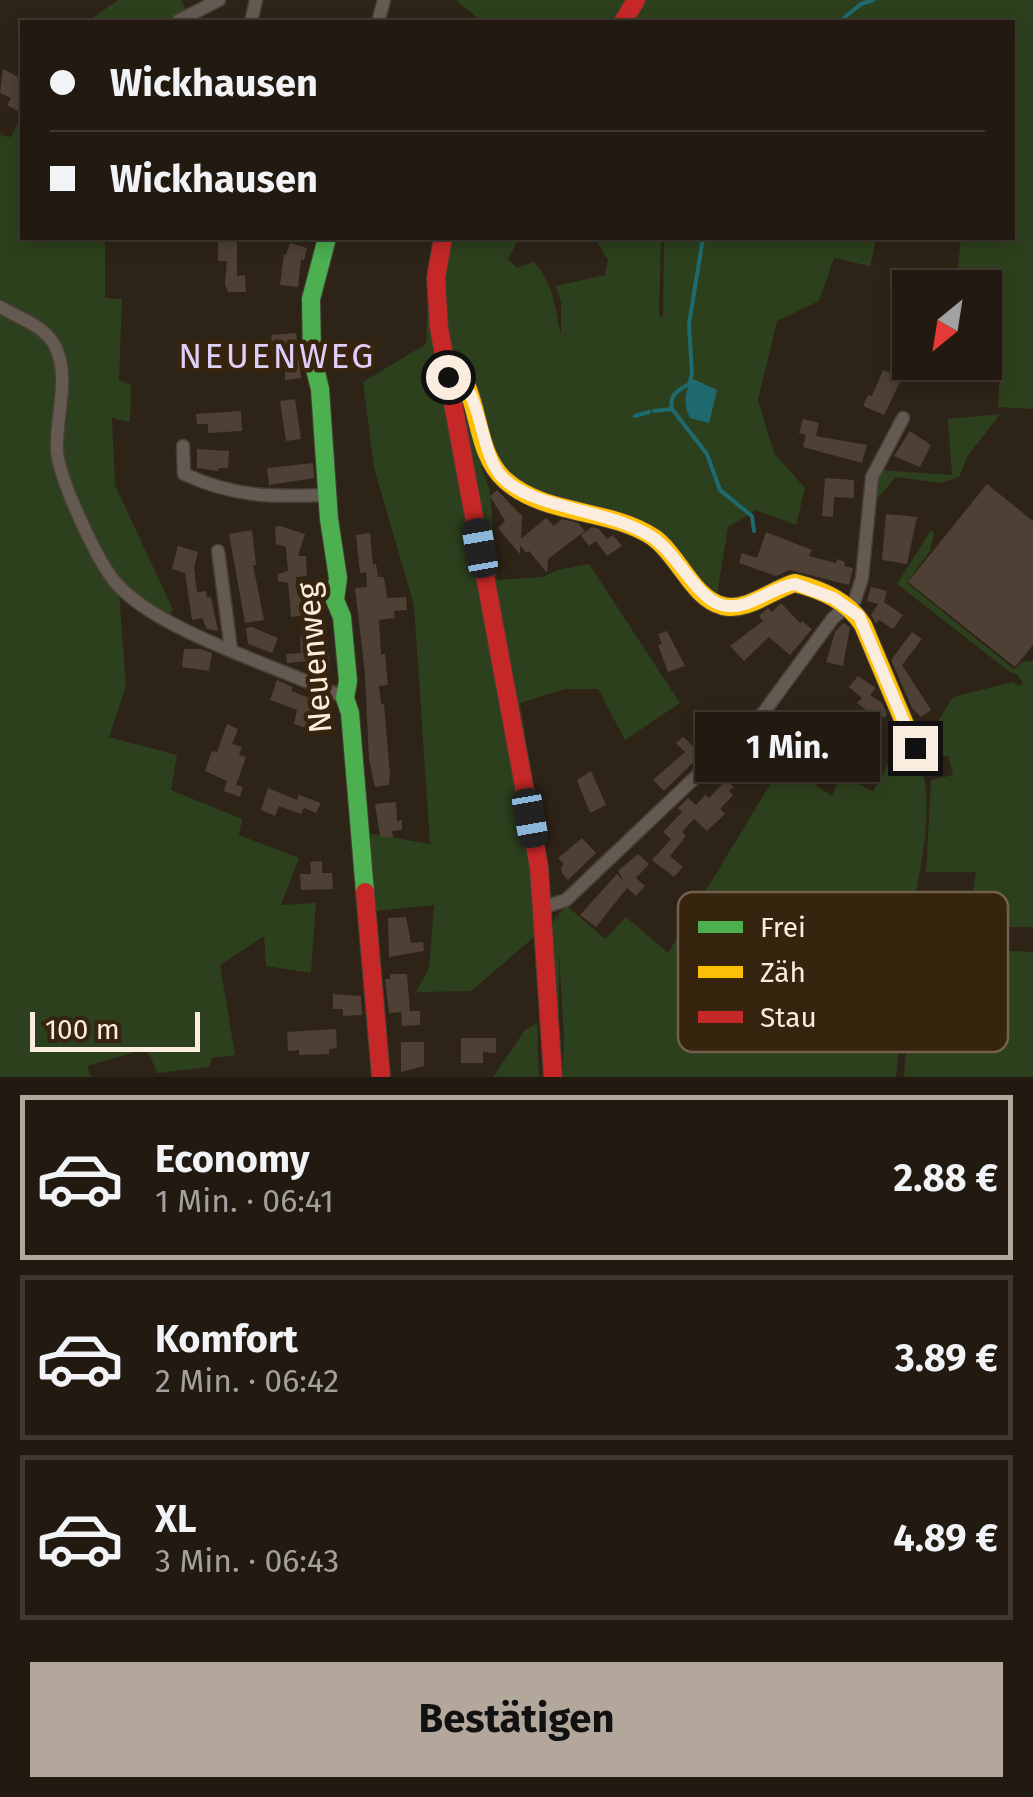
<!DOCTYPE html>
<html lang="de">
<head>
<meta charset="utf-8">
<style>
  body { margin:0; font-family:"Fira Sans",sans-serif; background:#2a231a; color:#f1f3f6; height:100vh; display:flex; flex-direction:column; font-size:38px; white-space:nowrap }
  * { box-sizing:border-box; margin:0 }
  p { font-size:32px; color:#a2a19f }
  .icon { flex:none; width:55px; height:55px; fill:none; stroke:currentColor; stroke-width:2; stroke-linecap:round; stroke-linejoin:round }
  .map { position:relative; height:1077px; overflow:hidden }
  .drawer { display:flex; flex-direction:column; background:#221a11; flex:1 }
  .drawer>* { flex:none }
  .guide { position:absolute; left:20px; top:20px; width:995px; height:220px; border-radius:0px; box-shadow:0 5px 15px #0003,0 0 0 2px #3f3831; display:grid; align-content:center; height:220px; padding:0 30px; background:#221a11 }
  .needle { width:65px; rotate:210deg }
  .buttons { position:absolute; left:892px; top:270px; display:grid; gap:20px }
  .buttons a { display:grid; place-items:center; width:110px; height:110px; border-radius:0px; background:#221a11; box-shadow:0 5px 15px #0003,0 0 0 2px #3f3831; font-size:50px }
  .scale { position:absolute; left:30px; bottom:25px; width:170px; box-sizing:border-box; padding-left:10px; border:5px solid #faede0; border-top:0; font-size:28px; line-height:35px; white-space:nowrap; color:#faede0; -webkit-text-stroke:8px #37240e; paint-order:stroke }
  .end { position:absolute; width:45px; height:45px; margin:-22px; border:12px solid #faede0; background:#111; box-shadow:0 0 0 5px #111 }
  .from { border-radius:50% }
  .bubble { position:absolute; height:70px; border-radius:0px; background:#221a11; box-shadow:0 5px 15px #0003,0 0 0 2px #3f3831; font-size:32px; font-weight:700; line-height:70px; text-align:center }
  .car { position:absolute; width:30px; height:60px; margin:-30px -15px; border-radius:12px; box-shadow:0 0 8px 2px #0007; background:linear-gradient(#222 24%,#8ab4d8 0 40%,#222 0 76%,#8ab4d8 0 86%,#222 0) }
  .guide b { display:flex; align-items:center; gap:35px; height:95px; font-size:38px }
  .guide b+b { border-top:2px solid #3f3831 }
  .guide i { width:25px; height:25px; background:#f1f3f6 }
  ul { padding:18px 0 0; list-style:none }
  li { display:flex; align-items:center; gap:30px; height:165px; margin:0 20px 15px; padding:0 10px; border:5px solid #3f3831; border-radius:0px }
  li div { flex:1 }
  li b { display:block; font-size:38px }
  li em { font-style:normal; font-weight:700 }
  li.on { border-color:#b3a69a }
  li>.icon { width:90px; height:90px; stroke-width:1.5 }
  .action { display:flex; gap:20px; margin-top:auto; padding:20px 30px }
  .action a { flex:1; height:115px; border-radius:0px; background:#b3a69a; color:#111; font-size:40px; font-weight:700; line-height:115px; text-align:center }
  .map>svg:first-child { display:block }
  .green { fill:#2d401d }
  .water { fill:#1f6a6f }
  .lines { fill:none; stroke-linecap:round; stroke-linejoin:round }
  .stream { stroke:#1f6a6f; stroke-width:4 }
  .building { fill:#4e4035 }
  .street-casing { stroke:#473e35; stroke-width:15 }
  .fast-casing { stroke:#473e35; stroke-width:20 }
  .slow-casing { stroke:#473e35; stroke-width:20 }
  .jam-casing { stroke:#473e35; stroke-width:20 }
  .street { stroke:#645a51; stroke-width:12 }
  .fast { stroke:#4caf50; stroke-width:18 }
  .slow { stroke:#ffc107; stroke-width:18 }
  .jam { stroke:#c62828; stroke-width:18 }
  .route { stroke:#faede0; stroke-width:12 }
  .labels { text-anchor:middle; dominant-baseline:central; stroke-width:9; stroke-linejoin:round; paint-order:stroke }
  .street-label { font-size:32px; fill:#faede0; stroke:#37240e }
  .neighbourhood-label { font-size:35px; letter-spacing:2.5px; fill:#dfcef8; stroke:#37240e }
  .key { fill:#37240e; stroke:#72604d; stroke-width:2.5 }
  .key-label { font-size:28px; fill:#faede0 }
</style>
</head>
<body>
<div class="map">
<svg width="1033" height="1077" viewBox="0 0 1033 1077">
  <rect width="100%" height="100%" fill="#2e2317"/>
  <!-- green -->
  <path class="green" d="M118,0H181L186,10L171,17L175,22H87Z
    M456,0H630L614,22H482Z
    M643,0H1033V409L998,407L1000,370L991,352H985V288L956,287L961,238H1012V22H631Z
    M22,115V238H105V298L122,299L119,380L131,385L130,422L112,418L115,485L173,610L167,617L113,575L70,488L60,453L63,393L45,327L0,299V135L11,137Z
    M449,238H519L508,259L517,268L534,262C554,282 555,310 561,335V302L556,286L605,275L608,260L595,238H661L659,316L663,317L664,238H876L870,266L834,258L819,301L777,321L758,400L774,453L805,488L796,525L756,510L728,527L717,594L654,534L520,485L494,459L473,379L451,363L441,298Z
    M433,263L533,860L540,932L471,991L416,992L429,968L434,905L375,911L366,833L430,844L414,605L374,468L363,382L426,344L429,270Z
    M0,313L43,337L56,359L54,446L119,594L126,686L109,737L177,755L171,790L242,819L239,835L299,858L281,905L316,903L311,973L266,966L264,936L220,965L235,1055L212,1058L210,1067L158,1073L146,1049L87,1066L91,1077H0Z
    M457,386L485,458L481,466L490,491L497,580L543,577L557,570L589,564L680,703L625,740L598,689H565L520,703L551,895L547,891Z
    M1000,414L967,457L959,477L940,483L896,477L875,501L879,470L952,475L948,419Z
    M931,530L934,533L930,551L907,583L1014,669L1022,662L1033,661V927H981L979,949L1033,952V1077H904L915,941L964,943L976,872H926L931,780L953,775L948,756L926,760L920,751L953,697L1013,682L1018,686L1023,684L1018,675L1010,672L897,584Z
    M904,736C949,786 914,880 909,938C905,985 901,1031 896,1077H562L564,1038L559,953V1044L551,926L557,915L558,921L559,913L567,906L605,939L626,917L668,953L783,763L832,796L840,776L873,791Z
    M537,1023L539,1077H493L525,1030Z"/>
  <!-- water -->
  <path class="water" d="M693,379L717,390L709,423L690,418C683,404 684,391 693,379Z"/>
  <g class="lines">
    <!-- stream -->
    <path class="stream" d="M839,22L861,4L873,0
      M703,238L689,324L692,374L689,384C678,390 669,395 672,409L707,454L720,490L752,516L754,531
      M654,411L672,409
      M635,416L649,412"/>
  </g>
  <!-- building -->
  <path class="building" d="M3,69L22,79V103L18,111L7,105L11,98L0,93Z
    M218,242H237V276L245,275L246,292H228L225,284L227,261H218Z
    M290,243L307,248L304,260L301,259L298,287L280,285L284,254L286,255Z
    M296,333L301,378L285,380V349L266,350L265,341L272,340L271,335Z
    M883,370L902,378L884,415L863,406L868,395L872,396Z
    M295,399L301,439L286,441L280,401Z
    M241,411L242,431L208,433V424H197L196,414Z
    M803,419L819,423L816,436L867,445L862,463L803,447L806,435L799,433Z
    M910,431L931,445L920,467L894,456Z
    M197,449L229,451L228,468H219L218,471L197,468Z
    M313,463L314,478L269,485L267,468Z
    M825,478L854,480V498L834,497L833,517L822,516Z
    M987,484L1033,521V645L1015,667L908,582Z
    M497,490L522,516L521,539L546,518L554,526L562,519L578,523L585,531L548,559L547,573L529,551L526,553L520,545V554L498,528L505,521L490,496Z
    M886,514L917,517L907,564L882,560Z
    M280,526L305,534L298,556H306L307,576L296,577L297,594L308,593L310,621L323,619L331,670L310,669L309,661L287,663L286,654L301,653L300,637L302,636L300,616L291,617L288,583L278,581V574L288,571L286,547L276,544L275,527Z
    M592,527L599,529L607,539L613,535L622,546L607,556L596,541L589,546L581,535Z
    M252,530L256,565H253L264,620L245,623L229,534Z
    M766,532L812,550L809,556L836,563L837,559L845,562L844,566L853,568L849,585L790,570L776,576L739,563L742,553L757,558Z
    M370,533L373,565L376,564L378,577H383L385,582L387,598L406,597L407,610L394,611L395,618L379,620L381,654H385L388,685L379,686L381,704H384L390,775L389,785L375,787L369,760L365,674L355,588L367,587L366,572L360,573L356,535Z
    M178,546L198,552L194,568L197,592L206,591L207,598L211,597L218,631L207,629L202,618L192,620L185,573L172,569Z
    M871,587L887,591L884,602L903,615L893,629L879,620L876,624L871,615L878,604L867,601Z
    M781,603L800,623L802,621L812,629L790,655L769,637L744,661L730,646L763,621L759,616L768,608L772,612Z
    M843,623L850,627L843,666L826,662L835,632Z
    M252,627L278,638L272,653L248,644L246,628Z
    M667,631L685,666L668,672L658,645L662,644L658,634Z
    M912,632L922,639L902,665L931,710L921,717L912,708L891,660Z
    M184,649H201L212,653L209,671L182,667Z
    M858,676L876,688L870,695L882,703L887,714L885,718L872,710L871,714L857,703L862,698L849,687Z
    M277,680L293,687L291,691L328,705L322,722L310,717L306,728L294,724L297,710L270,700Z
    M227,724L238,729L232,744L242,747L239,755L246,757L236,785L243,787L240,797L224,791L227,781L205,771L212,751L217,752Z
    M683,737L702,754L664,791L653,780L685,752L676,743Z
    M591,771L606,805L590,813L577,780Z
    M726,780L734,787L729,791L733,795L720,809L725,814L707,831L694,819L682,832L686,836L670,856L683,867L674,877L652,860L671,839L663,832L682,812L678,808L688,798L696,805L705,795L709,798Z
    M268,788L297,800L299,795L321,803L316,813L304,808L301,814L279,806L275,816L261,810Z
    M396,802L397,821L402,820V830L392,831L393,838L380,836L375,804Z
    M582,838L596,853L568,880L562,873L561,867L564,864L558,858Z
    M638,854L649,864L636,878L645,886L636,896L627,888L596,927L580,915L617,874L624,882L618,871Z
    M322,861V873H332L333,889L301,890L300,874H311L310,862Z
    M406,917L411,943L423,942L424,951L389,957L388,918Z
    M390,974H407L410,1011H420V1025L402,1026L401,1012L389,1013L385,979H390Z
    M333,994L361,996L362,1015L343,1016V1009H333Z
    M336,1029L337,1048L329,1049V1054L299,1055V1050L288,1051L287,1032Z
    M461,1038H496V1053L483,1052V1063H461Z
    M401,1042H424V1066L401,1072Z"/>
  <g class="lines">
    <defs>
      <path id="street" d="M178,21L219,0
        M251,22L256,0
        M378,22L384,0
        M0,307C19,318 44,325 55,346C71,378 55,418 57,451C59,479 97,561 116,583C158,632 283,668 345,698
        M183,446L184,474C236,498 274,497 329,495
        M218,551L231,649
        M544,907L566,900L764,712L833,618L855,600L862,578L872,477L903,418"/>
      <path id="fast" d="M327,238L311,299L312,357L320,389L329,519L338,578L335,600L342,617L348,681L345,698L350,713L365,892"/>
      <path id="slow" d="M447,377L465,382C480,413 478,456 505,480C545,516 609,508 653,537C679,555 692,598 723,606C747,612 773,589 795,583C822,590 848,601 863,625L915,748"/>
      <path id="jam" d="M623,22L636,0
        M443,238L436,278L439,328L539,867L553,1077
        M365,892L381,1077"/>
    </defs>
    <!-- street casing -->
    <use href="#street" class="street-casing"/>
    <!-- fast casing -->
    <use href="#fast" class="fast-casing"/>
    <!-- slow casing -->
    <use href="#slow" class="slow-casing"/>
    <!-- jam casing -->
    <use href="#jam" class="jam-casing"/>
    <!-- street -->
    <use href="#street" class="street"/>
    <!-- fast -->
    <use href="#fast" class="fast"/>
    <!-- slow -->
    <use href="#slow" class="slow"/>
    <!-- jam -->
    <use href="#jam" class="jam"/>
  </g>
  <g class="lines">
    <!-- route -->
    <path class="route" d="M448,377C483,378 477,452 503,478C533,509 609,509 652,537C677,553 697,599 722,605C747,612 771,587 795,584L833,598L859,616L915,748"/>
  </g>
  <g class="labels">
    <!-- street labels -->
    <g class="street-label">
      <text transform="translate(314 658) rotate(-95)">Neuenweg</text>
    </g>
    <!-- neighbourhood labels -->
    <g class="neighbourhood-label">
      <text x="277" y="356">NEUENWEG</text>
    </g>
  </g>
  <!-- legend -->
  <rect x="678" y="892" width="330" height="160" rx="15" class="key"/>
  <rect x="698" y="921" width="45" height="12" fill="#4caf50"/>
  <rect x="698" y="966" width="45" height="12" fill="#ffc107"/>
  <rect x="698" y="1011" width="45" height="12" fill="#c62828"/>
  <g class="key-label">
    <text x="760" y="937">Frei</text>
    <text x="760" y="982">Zäh</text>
    <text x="760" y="1027">Stau</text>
  </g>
</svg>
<div class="buttons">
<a><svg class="needle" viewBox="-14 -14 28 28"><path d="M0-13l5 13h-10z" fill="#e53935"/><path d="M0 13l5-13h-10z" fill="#a2a19f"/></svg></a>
</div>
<div class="scale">100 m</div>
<i class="end from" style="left:448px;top:377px"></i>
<i class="end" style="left:915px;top:748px"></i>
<div class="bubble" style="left:695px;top:712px;width:185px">1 Min.</div>
<i class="car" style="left:480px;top:548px;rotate:350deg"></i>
<i class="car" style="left:530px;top:818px;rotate:170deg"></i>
<div class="guide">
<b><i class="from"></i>Wickhausen</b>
<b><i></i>Wickhausen</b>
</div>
</div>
<section class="drawer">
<ul>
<li class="on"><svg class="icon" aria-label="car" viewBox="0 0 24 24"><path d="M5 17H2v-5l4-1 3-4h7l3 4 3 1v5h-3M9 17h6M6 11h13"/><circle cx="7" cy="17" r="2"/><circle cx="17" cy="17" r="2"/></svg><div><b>Economy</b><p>1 Min. · 06:41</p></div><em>2.88 €</em></li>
<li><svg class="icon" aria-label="car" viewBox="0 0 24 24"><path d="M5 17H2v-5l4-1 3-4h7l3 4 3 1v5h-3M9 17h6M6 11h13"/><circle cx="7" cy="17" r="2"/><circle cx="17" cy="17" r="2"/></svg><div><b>Komfort</b><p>2 Min. · 06:42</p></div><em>3.89 €</em></li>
<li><svg class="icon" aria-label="car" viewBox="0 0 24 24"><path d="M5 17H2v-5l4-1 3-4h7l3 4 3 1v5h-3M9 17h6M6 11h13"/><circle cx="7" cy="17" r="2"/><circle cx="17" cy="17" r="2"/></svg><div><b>XL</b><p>3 Min. · 06:43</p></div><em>4.89 €</em></li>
</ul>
<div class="action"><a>Bestätigen</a></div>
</section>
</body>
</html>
